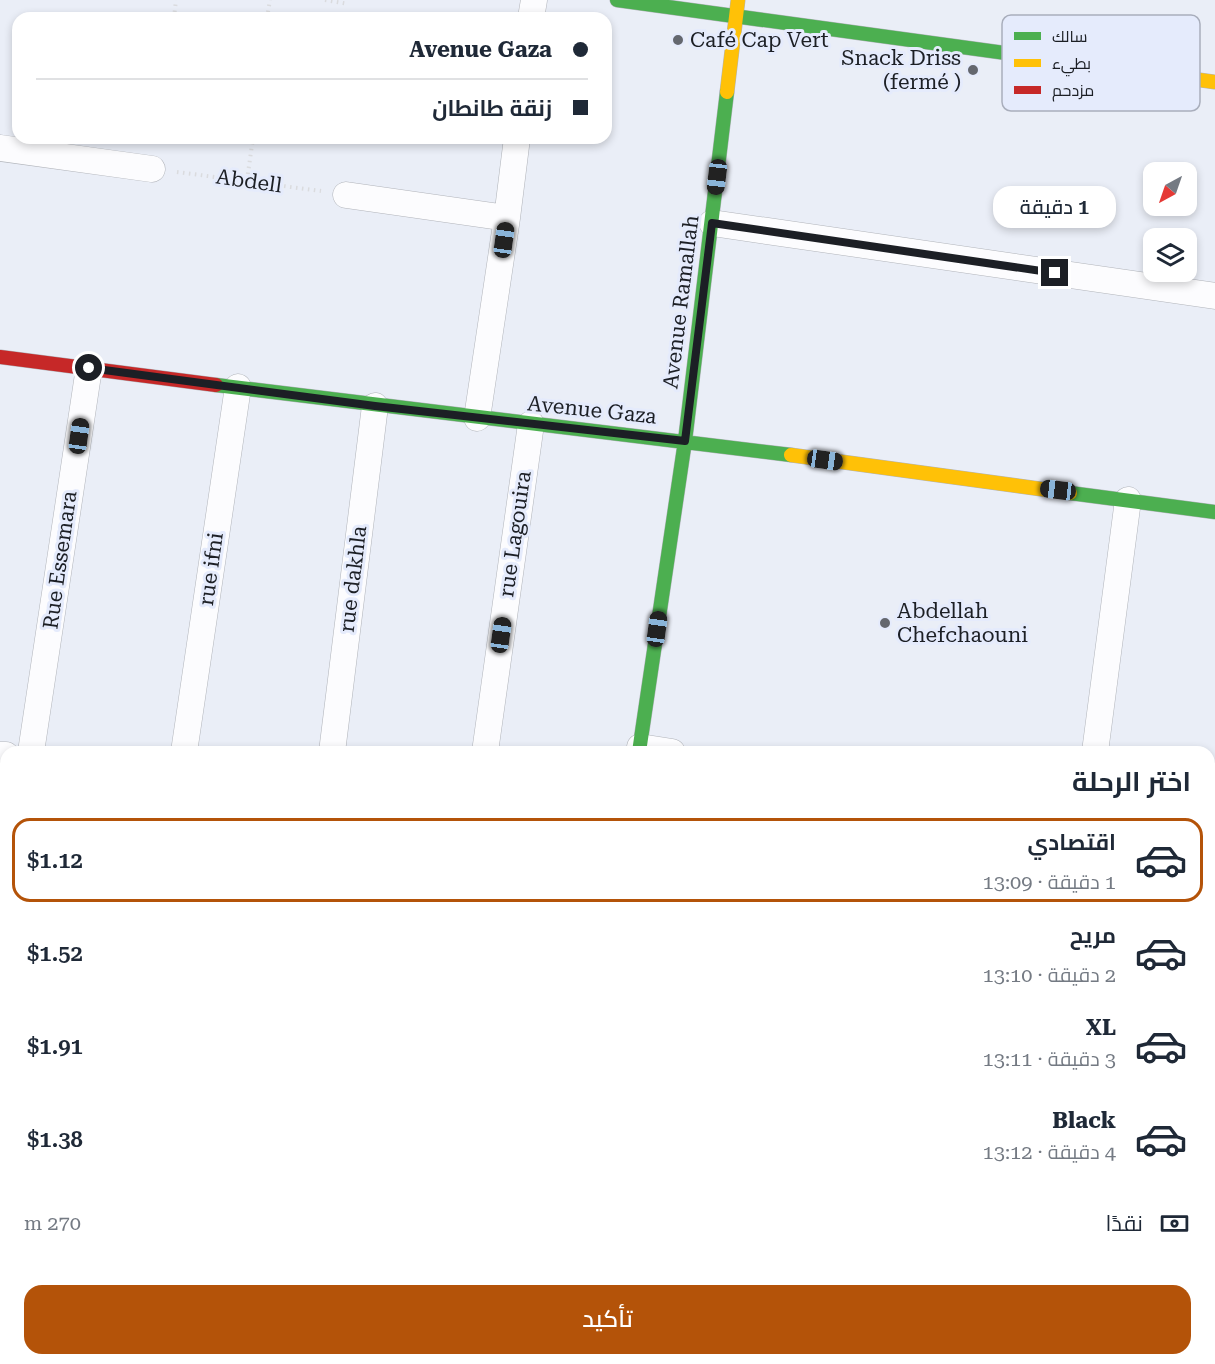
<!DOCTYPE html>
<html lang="ar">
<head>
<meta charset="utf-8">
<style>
  body { margin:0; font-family:"Roboto Serif",Cairo,serif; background:#f6f6f7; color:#1f2937; direction:rtl; height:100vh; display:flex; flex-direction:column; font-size:22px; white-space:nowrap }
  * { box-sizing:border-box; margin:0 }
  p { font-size:20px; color:#747a83 }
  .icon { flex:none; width:33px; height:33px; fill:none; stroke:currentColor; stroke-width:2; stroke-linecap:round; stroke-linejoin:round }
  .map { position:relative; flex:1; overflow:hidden; direction:ltr }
  .panel { position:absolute; left:0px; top:746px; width:1215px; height:620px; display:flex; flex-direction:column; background:#fff; border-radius:18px 18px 0 0; box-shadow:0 3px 9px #0003; direction:rtl }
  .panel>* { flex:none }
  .banner { position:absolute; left:12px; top:12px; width:600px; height:132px; border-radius:18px; box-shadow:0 3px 9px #0003; direction:rtl; display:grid; align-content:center; height:132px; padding:0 24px; background:#fff }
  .needle { width:39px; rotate:220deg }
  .tools { position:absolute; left:1143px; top:162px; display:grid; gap:12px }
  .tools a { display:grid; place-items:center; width:54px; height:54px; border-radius:12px; background:#fff; box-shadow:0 3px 9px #0003; font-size:30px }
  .end { position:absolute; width:27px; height:27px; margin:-14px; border:8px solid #1c1f25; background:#fff; box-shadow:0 0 0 3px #fff }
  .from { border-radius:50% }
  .bubble { position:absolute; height:42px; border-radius:18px; background:#fff; box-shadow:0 3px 9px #0003; font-size:20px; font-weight:600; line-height:42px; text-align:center; direction:rtl }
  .car { position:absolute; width:18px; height:36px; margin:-18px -9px; border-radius:8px; box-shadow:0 0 4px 2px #0007; background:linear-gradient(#222 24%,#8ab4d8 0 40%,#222 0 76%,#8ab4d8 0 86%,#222 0) }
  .banner b { display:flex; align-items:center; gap:21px; height:57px; font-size:22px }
  .banner b+b { border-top:2px solid #e0e1e3 }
  .banner i { width:15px; height:15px; background:#1f2937 }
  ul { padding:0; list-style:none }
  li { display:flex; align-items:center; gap:18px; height:84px; margin:0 12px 9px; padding:0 12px; border:3px solid transparent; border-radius:18px }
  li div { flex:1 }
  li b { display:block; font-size:22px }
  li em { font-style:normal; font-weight:600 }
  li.selected { border-color:#b45309 }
  li>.icon { width:54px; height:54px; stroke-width:1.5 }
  h2 { padding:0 24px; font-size:27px; line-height:72px }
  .pay { display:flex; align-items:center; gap:15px; height:66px; padding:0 24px; font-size:22px }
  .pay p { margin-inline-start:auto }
  .cta { display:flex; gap:12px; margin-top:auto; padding:12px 24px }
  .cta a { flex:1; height:69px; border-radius:18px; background:#b45309; color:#fff; font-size:24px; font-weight:600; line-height:69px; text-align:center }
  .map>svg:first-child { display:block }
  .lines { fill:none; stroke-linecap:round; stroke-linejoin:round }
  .street-casing { stroke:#b1b4ba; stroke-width:27 }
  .fast-casing { stroke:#b1b4ba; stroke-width:15 }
  .slow-casing { stroke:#b1b4ba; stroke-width:15 }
  .jam-casing { stroke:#b1b4ba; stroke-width:15 }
  .path { stroke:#dadbde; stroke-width:4; stroke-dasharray:1.5 4.5; stroke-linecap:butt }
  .street { stroke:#fcfcfe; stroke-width:26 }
  .fast { stroke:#4caf50; stroke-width:14 }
  .slow { stroke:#ffc107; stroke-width:14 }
  .jam { stroke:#c62828; stroke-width:14 }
  .route { stroke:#1c1f25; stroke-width:8 }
  .poi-dot { fill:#64676e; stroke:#e5ebfc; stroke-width:2 }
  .labels { text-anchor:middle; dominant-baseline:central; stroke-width:6; stroke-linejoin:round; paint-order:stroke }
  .poi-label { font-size:21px; fill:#1c1f25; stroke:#e5ebfc; text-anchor:start }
  .street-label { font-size:21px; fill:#1c1f25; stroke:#e5ebfc }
  .key { fill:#e5ebfc; stroke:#a9aebc; stroke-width:1.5 }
  .key-label { font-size:16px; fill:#1c1f25 }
</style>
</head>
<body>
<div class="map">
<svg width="1215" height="1364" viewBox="0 0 1215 1364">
  <rect width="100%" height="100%" fill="#eaeef7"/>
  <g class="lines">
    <defs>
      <path id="street" d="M531,18L534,0
        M0,148L152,169
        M346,195L507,218
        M712,223L1215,296
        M477,418L507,218L517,138
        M640,747L672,752
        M31,752L89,368
        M184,752L238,387
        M332,752L375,406
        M485,752L531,424
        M1095,752L1128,500
        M0,755H6
        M0,811L6,817
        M0,965L6,966
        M0,1107L6,1108
        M0,1286H6
        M1209,1344L1215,1345
        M505,1359L509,1364
        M847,1364L848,1359"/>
      <path id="fast" d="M617,0L1049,59
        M216,385L791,455
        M1070,493L1215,512
        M639,752L685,441L727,92"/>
      <path id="slow" d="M1049,59L1215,82
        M727,92L738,0
        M791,455L1070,493"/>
      <path id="jam" d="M0,357L216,385"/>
    </defs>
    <!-- street casing -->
    <use href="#street" class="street-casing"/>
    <!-- fast casing -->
    <use href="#fast" class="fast-casing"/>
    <!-- slow casing -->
    <use href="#slow" class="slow-casing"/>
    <!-- jam casing -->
    <use href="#jam" class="jam-casing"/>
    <!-- path -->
    <path class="path" d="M325,0L348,4
      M174,18L176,0
      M267,18L270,0
      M177,172L321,191
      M247,180L253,138"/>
    <!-- street -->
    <use href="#street" class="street"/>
    <!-- fast -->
    <use href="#fast" class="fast"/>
    <!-- slow -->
    <use href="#slow" class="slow"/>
    <!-- jam -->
    <use href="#jam" class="jam"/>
  </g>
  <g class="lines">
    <!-- route -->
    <path class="route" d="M89,368L375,406L685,441L712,223L1055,273"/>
  </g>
  <!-- markers -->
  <g class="poi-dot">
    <circle cx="678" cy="40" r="6"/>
    <circle cx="973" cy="70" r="6"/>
    <circle cx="885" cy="623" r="6"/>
  </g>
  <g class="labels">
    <!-- poi labels -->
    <g class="poi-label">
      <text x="690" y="40">Café Cap Vert</text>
      <text x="961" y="58" text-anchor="end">Snack Driss<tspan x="961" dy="24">(fermé )</tspan></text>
      <text x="897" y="611">Abdellah<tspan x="897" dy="24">Chefchaouni</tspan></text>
    </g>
    <!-- street labels -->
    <g class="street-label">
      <text transform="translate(249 181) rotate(8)">Abdell</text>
      <text transform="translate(681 302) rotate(-83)">Avenue Ramallah</text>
      <text transform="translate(592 410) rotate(6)">Avenue Gaza</text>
      <text transform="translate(515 534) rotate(-82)">rue Lagouira</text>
      <text transform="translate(60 560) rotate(-82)">Rue Essemara</text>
      <text transform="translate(211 569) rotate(-82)">rue ifni</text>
      <text transform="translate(353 579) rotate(-83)">rue dakhla</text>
    </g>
  </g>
  <!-- legend -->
  <rect x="1002" y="15" width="198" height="96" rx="9" class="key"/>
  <rect x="1014" y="32" width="27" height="8" fill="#4caf50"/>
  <rect x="1014" y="59" width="27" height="8" fill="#ffc107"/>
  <rect x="1014" y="86" width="27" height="8" fill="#c62828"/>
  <g class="key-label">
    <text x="1052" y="42">سالك</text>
    <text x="1052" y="69">بطيء</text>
    <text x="1052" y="96">مزدحم</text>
  </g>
</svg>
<div class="tools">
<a><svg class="needle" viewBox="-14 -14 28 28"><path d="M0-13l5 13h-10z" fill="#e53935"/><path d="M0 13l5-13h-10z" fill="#747a83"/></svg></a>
<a><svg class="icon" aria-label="layers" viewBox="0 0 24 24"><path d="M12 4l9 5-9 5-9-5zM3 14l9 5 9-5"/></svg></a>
</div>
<i class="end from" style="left:89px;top:368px"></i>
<i class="end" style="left:1055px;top:273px"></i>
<div class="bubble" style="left:993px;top:186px;width:123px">1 دقيقة</div>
<i class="car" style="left:717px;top:177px;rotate:187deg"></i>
<i class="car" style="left:504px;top:240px;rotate:8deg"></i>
<i class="car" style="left:79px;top:436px;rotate:8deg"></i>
<i class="car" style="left:825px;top:460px;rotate:98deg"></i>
<i class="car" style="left:1058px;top:490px;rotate:277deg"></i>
<i class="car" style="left:657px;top:629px;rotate:8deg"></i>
<i class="car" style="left:501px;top:635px;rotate:8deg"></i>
<div class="banner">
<b><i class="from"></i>Avenue Gaza</b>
<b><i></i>زنقة طانطان</b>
</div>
<section class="panel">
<h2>اختر الرحلة</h2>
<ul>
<li class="selected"><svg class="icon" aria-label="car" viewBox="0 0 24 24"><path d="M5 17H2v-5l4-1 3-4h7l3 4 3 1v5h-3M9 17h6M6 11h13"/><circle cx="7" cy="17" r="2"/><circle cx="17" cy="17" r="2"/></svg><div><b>اقتصادي</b><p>1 دقيقة · 13:09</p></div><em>$1.12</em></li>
<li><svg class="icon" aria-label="car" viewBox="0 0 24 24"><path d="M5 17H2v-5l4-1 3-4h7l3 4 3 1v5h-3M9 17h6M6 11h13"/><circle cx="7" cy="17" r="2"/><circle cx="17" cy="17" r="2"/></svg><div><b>مريح</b><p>2 دقيقة · 13:10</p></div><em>$1.52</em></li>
<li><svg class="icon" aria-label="car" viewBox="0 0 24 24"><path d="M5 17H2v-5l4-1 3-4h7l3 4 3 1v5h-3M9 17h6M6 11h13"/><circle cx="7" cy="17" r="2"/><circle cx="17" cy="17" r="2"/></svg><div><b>XL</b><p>3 دقيقة · 13:11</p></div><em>$1.91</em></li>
<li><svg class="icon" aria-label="car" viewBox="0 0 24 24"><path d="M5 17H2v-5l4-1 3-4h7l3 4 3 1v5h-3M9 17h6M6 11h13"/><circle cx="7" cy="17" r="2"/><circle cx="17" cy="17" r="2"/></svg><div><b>Black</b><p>4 دقيقة · 13:12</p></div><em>$1.38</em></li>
</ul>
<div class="pay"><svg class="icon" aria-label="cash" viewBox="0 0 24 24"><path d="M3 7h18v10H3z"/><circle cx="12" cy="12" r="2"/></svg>نقدًا<p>270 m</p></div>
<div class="cta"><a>تأكيد</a></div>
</section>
</div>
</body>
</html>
